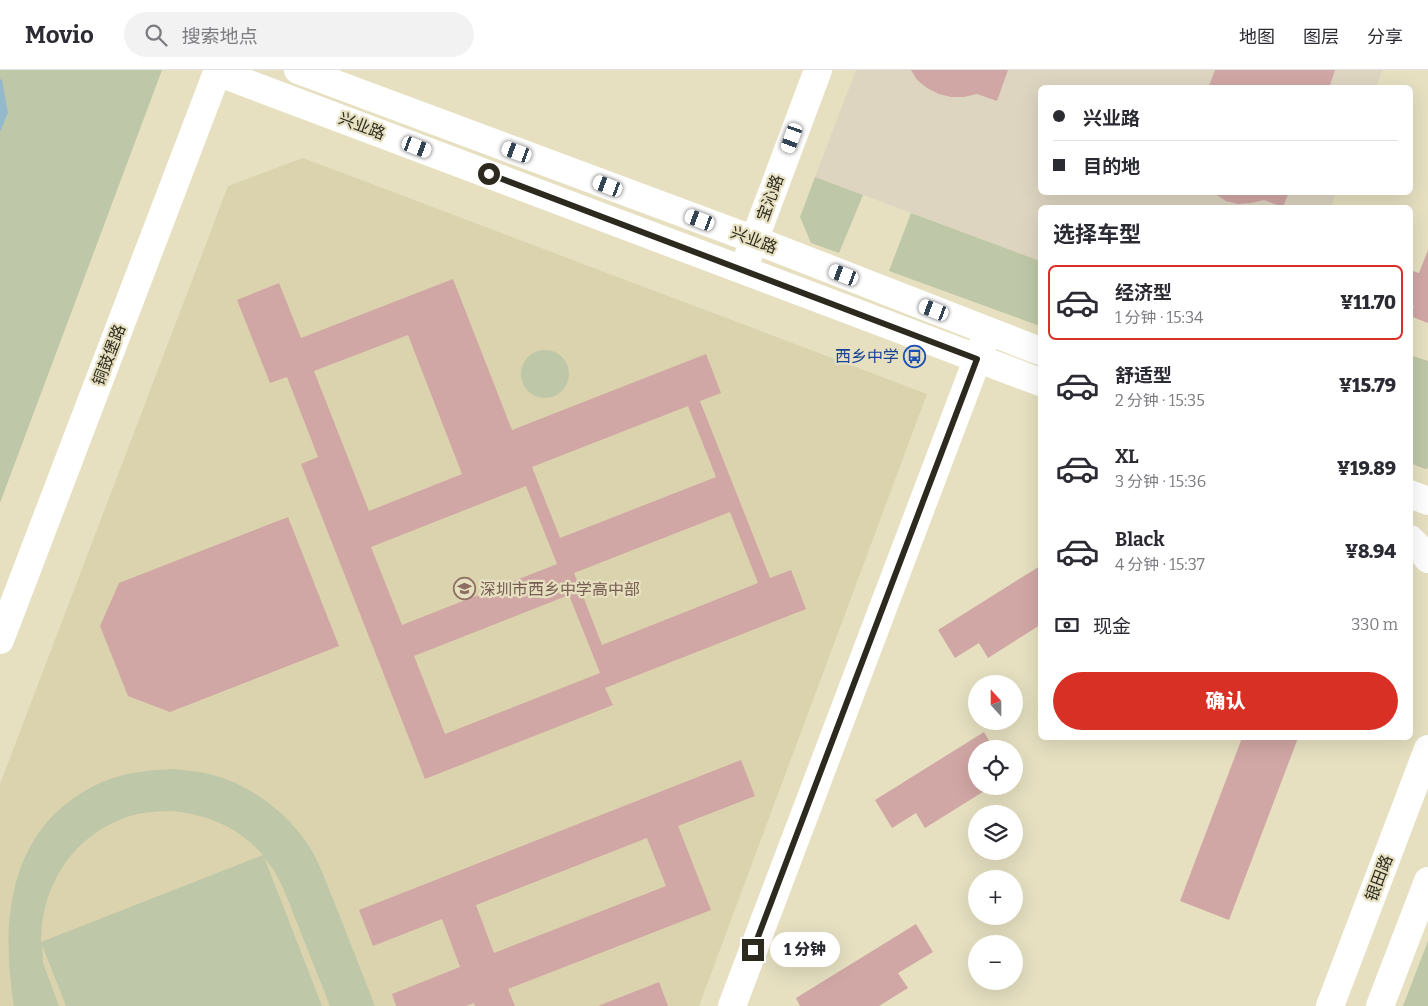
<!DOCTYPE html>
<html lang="zh">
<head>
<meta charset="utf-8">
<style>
  body { margin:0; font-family:Bitter,"Noto Sans SC",serif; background:#f2f2f3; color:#2b2b33; height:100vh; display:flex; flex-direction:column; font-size:19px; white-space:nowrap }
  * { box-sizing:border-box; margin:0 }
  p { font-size:16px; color:#7c7c81 }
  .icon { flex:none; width:28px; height:28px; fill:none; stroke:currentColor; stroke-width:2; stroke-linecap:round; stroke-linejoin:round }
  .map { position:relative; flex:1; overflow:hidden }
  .drawer { position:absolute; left:1038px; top:135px; width:375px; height:535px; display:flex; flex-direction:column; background:#fff; border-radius:8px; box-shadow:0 5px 20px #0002 }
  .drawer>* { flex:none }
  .top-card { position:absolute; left:1038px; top:15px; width:375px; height:110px; border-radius:8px; box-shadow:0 5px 20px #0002; display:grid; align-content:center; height:110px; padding:0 15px; background:#fff }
  .needle { width:32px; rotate:339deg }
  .buttons { position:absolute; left:968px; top:605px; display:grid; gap:10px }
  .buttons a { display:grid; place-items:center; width:55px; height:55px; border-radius:50%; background:#fff; box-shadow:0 5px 20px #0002; font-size:25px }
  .end { position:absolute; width:22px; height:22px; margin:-11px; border:6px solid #2c2a1e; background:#fff; box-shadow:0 0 0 2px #fff }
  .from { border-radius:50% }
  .bubble { position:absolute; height:35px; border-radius:18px; background:#fff; box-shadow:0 5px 20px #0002; font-size:16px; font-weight:800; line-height:35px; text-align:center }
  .car { position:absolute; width:15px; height:30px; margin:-15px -8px; border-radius:6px; box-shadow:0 0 4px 1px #0007; background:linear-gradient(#fff 24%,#345 0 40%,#fff 0 76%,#345 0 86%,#fff 0) }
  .top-card b { display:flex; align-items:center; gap:18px; height:48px; font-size:19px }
  .top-card b+b { border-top:1px solid #e1e1e2 }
  .top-card i { width:12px; height:12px; background:#2b2b33 }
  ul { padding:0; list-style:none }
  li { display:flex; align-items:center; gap:15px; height:75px; margin:0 10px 8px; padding:0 5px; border:2px solid transparent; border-radius:8px }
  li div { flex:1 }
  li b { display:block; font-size:19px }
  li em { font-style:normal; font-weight:800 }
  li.current { border-color:#d93025 }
  li>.icon { width:45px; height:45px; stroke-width:1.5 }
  h2 { padding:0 15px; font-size:22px; line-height:60px }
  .pay { display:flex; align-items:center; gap:12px; height:55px; padding:0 15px; font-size:19px }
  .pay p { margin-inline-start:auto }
  .action { display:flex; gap:10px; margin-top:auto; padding:10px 15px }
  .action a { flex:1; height:58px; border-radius:30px; background:#d93025; color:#fff; font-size:20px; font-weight:800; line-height:58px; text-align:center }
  header { display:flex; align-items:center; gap:30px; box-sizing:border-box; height:70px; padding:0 25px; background:#fff; border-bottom:1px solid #e1e1e2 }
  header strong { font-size:24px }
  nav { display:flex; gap:28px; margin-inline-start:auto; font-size:18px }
  .search { width:350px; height:45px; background:#f2f2f3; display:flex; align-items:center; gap:12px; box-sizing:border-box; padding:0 18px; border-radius:28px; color:#7c7c81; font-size:19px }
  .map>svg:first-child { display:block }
  .commercial { fill:#ddd5c0 }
  .built { fill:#dbd3ad }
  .green { fill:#bec7a7; fill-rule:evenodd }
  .water { fill:#94b9cd }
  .building { fill:#d1a7a5; fill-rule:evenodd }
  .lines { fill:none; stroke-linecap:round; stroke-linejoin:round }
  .minor { stroke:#fff; stroke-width:28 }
  .major { stroke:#fff; stroke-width:28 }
  .route { stroke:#2c2a1e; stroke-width:6 }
  .labels { text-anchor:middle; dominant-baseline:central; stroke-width:4.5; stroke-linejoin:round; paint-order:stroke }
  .street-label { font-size:16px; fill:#2c2a1e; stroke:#e6e0c1 }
  .transit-label { font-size:16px; fill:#164399; stroke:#e6e0c1; text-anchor:end }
  .education-label { font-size:16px; fill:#785e54; stroke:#e6e0c1; text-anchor:start }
</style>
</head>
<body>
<header>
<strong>Movio</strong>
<div class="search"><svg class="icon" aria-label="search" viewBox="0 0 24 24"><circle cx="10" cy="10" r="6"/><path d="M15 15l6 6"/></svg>搜索地点</div>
<nav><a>地图</a><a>图层</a><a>分享</a></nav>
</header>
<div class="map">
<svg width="1428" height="936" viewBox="0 0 1428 936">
  <rect width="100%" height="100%" fill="#e6e0c1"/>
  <!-- commercial -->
  <path class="commercial" d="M856,0H1382L1376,17L1040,18V122L1336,123L1331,137L1040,138V191L815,107Z"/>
  <!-- built -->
  <path class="built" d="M303,88L927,324L699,936H0V714L228,116Z"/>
  <!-- green -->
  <path class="green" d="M0,0H162L0,433Z
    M815,107L863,125L839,183L811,173L800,147Z
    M911,143L1040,191V256L889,201Z
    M521 304a24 24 0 1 1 48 0a24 24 0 1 1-48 0Z
    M1410,285L1428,291V398L1425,399L1410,393Z
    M174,699C182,700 192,701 200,702C245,710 289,742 312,781C323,801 330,823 339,844C351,875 363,905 375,936H330L284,820L275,802L264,787L322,936H66L42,875L43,893L59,936H14C0,851 9,760 92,717C117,703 146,700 174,699ZM172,741C209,745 238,757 263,785L41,872C41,814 74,764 130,746C144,742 158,741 172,741Z
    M1428,871V936H1403Z"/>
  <!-- water -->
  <path class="water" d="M0,9L2,10L8,43L0,62Z"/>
  <!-- building -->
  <path class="building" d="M911,0H1008L997,31L977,24L964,27H951L939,24L927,18L917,10Z
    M1215,0H1335L1329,18H1208Z
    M1212,122H1289L1283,137L1264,130L1251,133L1238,134L1226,131Z
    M1428,180V253L1410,246L1414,236L1410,234V200L1419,203Z
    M453,209L512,360L706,284L721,323L700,331L770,508L791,500L806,539L605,618L613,635L425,709L301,394L318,387L287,307L270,313L237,230L279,213L301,268ZM408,265L462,404L369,441L314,301ZM688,336L716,407L560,468L532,397ZM526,416L557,494L402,555L371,477ZM730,442L758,513L602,575L574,503ZM569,525L600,603L445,664L414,586Z
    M288,447L339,576L170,642L128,626L100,556L119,513Z
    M1040,496V555L988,588L979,573L955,588L938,560Z
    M984,662L994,679H976V716H984L986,720L925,758L916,743L892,758L875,730Z
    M1242,668H1298L1229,850L1180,831Z
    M741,690L755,726L678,756L711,840L508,919L515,936H475L474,933L466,936H396L392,924L460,897L442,849L373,876L359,840ZM647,768L666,816L494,883L476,835Z
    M916,854L933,882L898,903L908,918L879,936H800L796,928Z
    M659,912L668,936H598Z"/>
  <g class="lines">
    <!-- minor -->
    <path class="minor" d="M743,200L818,0
      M732,936L988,261
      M1330,936L1428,679
      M1380,936L1428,811"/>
    <!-- major -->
    <path class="major" d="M298,0L755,170L1040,281
      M217,2L1040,312
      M1410,424L1428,431
      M1410,469L1421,480L1428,489
      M0,570L218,0"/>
  </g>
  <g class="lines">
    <!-- route -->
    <path class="route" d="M489,104L977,289L753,880"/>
  </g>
  <!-- icons -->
  <defs>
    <symbol id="bus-ring" viewBox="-11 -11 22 22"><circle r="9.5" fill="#e6e0c1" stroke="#1a4fb4" stroke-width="1.5"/><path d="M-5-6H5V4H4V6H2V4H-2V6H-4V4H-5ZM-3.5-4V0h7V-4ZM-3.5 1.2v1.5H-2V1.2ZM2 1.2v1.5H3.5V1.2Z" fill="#1a4fb4"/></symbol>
    <symbol id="school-ring" viewBox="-11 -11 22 22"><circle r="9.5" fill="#e6e0c1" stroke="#8d6e63" stroke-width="1.5"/><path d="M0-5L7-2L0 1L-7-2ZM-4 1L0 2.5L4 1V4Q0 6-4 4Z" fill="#8d6e63"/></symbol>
  </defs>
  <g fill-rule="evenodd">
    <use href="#bus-ring" x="902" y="274" width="25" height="25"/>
    <use href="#school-ring" x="452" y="506" width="25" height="25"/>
  </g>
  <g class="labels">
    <!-- street labels -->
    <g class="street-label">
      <text transform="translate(362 56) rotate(21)">兴业路</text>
      <text transform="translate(770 128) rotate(-70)">宝沁路</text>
      <text transform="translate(754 170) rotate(21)">兴业路</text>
      <text transform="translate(109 285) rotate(-69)">铜鼓堡路</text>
      <text transform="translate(1379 808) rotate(-69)">银田路</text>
    </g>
    <!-- transit labels -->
    <g class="transit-label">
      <text x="899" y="286">西乡中学</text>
    </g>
    <!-- education labels -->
    <g class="education-label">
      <text x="480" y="519">深圳市西乡中学高中部</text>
    </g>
  </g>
</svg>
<div class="buttons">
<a><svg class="needle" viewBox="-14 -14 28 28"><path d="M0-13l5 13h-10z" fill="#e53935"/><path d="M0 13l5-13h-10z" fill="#7c7c81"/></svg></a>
<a><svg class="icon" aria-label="locate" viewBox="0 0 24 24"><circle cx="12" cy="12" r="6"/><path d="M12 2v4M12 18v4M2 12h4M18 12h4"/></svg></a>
<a><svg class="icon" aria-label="layers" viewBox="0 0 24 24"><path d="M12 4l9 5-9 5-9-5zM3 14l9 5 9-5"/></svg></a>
<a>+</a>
<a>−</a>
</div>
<i class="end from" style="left:489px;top:104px"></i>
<i class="end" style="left:753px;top:880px"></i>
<div class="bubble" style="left:770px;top:862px;width:70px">1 分钟</div>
<i class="car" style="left:792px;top:68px;rotate:200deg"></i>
<i class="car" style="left:417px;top:77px;rotate:111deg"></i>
<i class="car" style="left:517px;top:82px;rotate:290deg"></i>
<i class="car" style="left:608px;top:116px;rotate:291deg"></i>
<i class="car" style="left:700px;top:150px;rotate:291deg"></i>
<i class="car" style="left:844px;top:205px;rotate:291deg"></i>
<i class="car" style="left:934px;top:240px;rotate:291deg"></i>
<div class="top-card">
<b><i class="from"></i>兴业路</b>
<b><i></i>目的地</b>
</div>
<section class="drawer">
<h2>选择车型</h2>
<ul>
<li class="current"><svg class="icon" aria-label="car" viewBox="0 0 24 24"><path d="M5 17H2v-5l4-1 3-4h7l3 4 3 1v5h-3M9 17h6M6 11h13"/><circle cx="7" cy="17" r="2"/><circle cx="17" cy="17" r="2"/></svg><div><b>经济型</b><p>1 分钟 · 15:34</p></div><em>¥11.70</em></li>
<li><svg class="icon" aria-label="car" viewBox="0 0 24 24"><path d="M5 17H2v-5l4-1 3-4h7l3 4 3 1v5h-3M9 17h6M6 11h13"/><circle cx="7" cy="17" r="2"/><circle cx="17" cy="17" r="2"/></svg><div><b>舒适型</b><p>2 分钟 · 15:35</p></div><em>¥15.79</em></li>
<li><svg class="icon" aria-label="car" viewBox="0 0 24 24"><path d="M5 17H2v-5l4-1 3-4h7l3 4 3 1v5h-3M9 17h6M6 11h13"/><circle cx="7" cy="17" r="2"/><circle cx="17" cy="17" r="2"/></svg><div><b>XL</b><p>3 分钟 · 15:36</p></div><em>¥19.89</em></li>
<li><svg class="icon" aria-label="car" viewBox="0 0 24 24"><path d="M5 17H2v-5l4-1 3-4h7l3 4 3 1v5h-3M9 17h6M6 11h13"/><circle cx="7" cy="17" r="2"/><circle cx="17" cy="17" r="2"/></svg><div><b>Black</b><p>4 分钟 · 15:37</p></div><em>¥8.94</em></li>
</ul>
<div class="pay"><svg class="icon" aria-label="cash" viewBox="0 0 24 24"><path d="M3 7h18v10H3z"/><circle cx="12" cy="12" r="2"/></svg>现金<p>330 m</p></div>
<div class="action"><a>确认</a></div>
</section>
</div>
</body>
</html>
